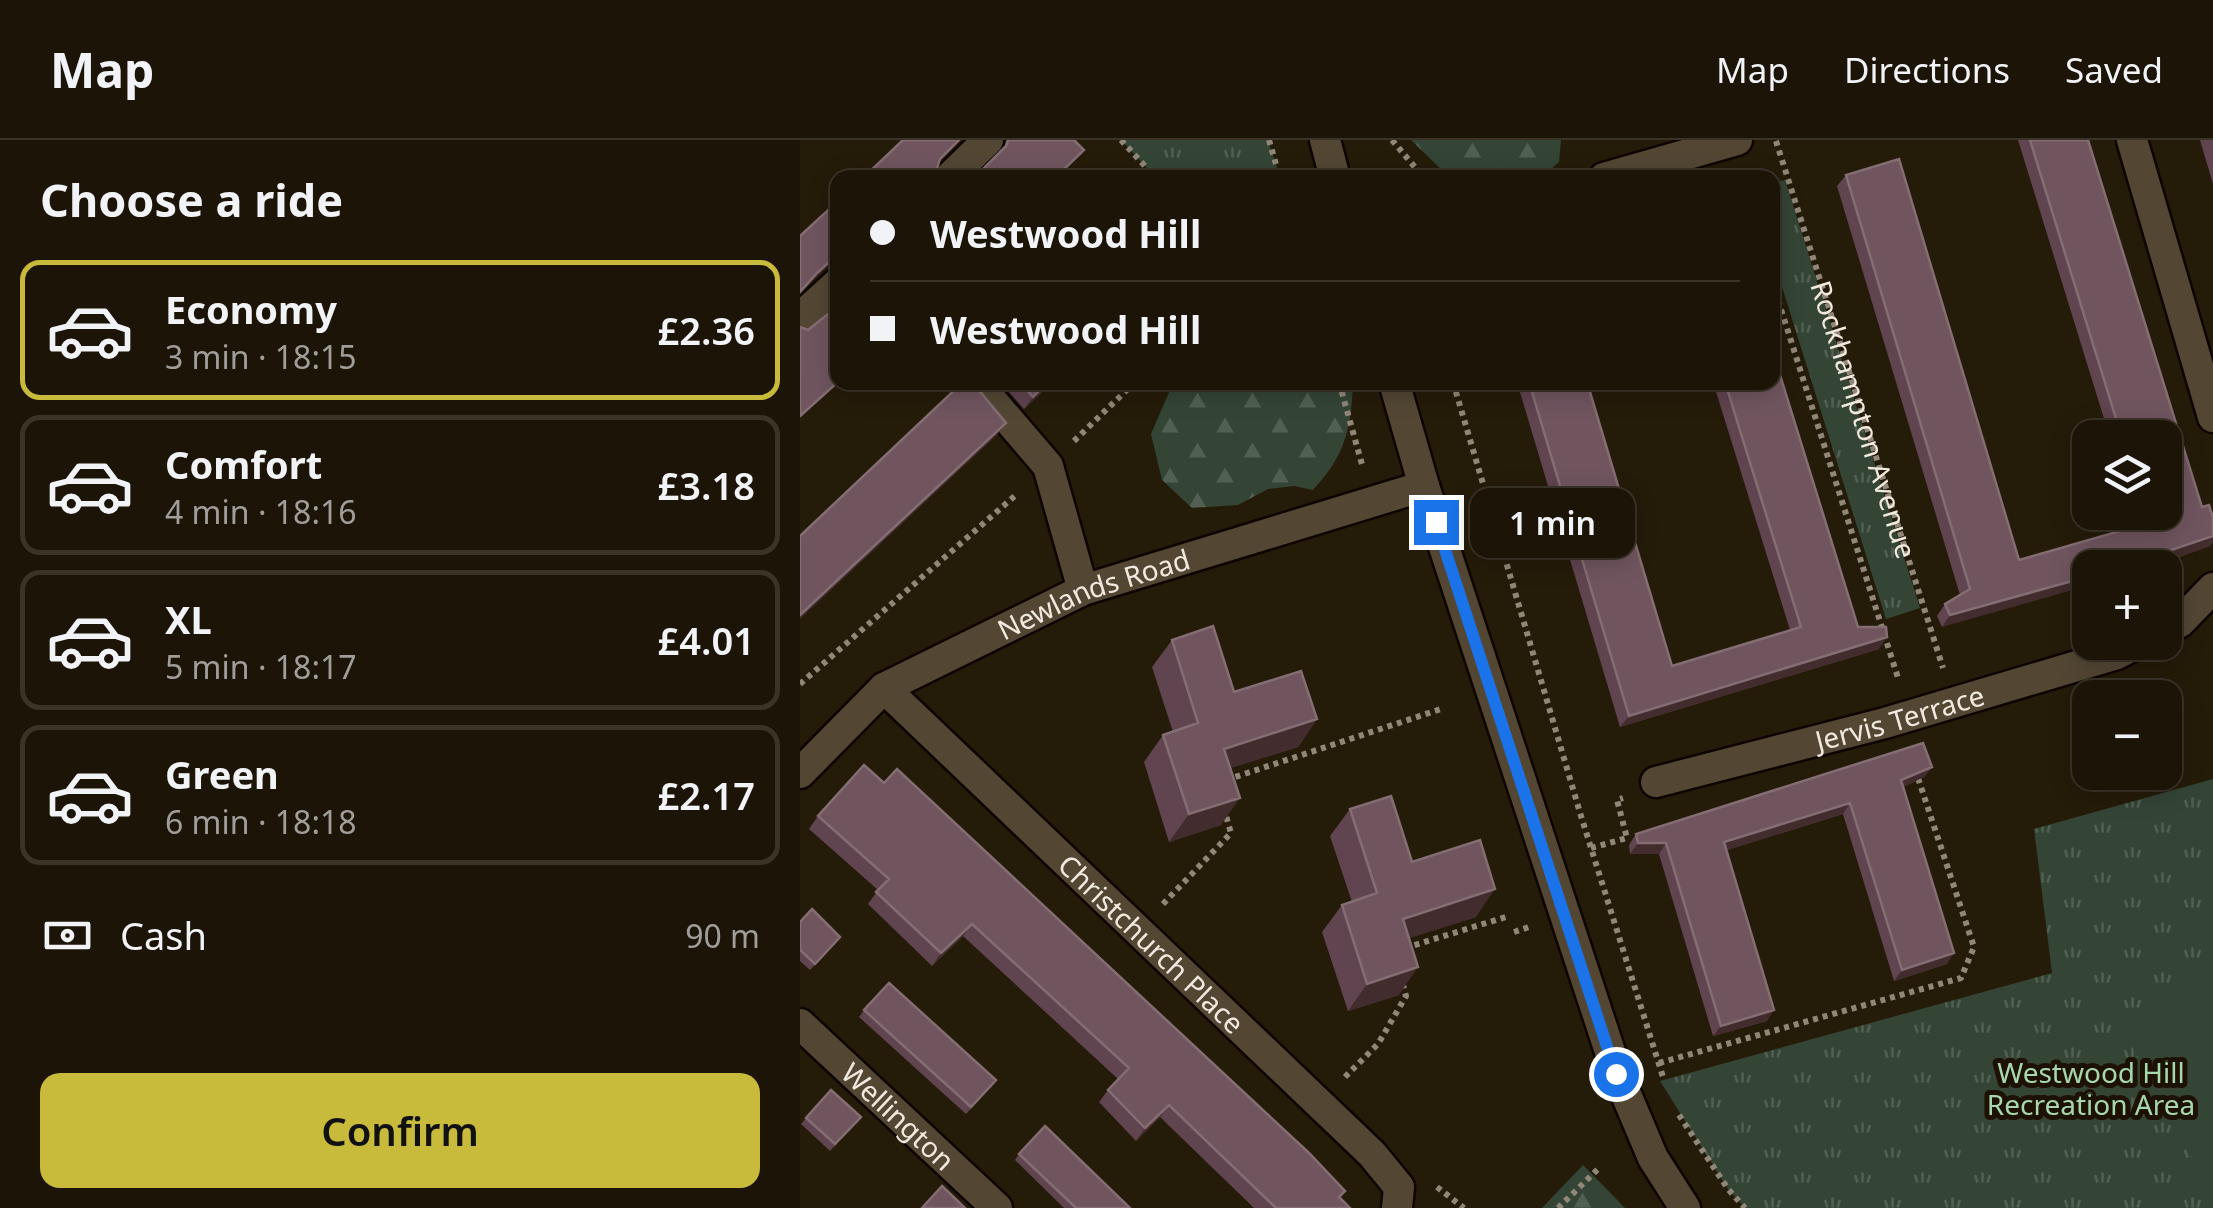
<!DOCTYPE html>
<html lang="en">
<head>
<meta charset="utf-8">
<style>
  body { margin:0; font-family:"Noto Sans",sans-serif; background:#251d11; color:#f1f3f6; height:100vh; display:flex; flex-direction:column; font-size:38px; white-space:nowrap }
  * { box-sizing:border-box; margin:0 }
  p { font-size:32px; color:#a09e9b }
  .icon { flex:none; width:55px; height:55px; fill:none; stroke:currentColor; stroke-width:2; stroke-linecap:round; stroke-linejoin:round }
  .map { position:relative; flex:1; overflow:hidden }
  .drawer { display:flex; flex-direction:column; background:#1c1407; width:800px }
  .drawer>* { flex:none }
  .guide { position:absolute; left:30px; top:30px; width:950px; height:220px; border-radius:20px; box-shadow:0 5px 25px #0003,0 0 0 2px #3a3328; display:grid; align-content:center; height:220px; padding:0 40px; background:#1c1407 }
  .controls { position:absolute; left:1272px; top:280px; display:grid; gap:20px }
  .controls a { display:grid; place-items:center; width:110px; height:110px; border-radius:20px; background:#1c1407; box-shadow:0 5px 25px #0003,0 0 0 2px #3a3328; font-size:50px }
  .end { position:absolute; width:45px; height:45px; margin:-22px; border:12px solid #1a73e8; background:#fff; box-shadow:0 0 0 5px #fff }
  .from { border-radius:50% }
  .bubble { position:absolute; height:70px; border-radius:20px; background:#1c1407; box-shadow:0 5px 25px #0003,0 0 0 2px #3a3328; font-size:32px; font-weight:600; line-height:70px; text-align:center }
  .guide b { display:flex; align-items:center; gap:35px; height:95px; font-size:38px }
  .guide b+b { border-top:2px solid #3a3328 }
  .guide i { width:25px; height:25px; background:#f1f3f6 }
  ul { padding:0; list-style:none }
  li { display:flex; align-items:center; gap:30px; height:140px; margin:0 20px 15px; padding:0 20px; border:5px solid #3a3328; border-radius:20px }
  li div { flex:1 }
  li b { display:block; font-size:38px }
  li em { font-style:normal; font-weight:600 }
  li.current { border-color:#c8bb3b }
  li>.icon { width:90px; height:90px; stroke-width:1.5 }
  h2 { padding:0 40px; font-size:45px; line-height:120px }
  .pay { display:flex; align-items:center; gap:25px; height:110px; padding:0 40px; font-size:38px }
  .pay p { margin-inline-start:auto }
  .primary-button { display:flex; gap:20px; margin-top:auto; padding:20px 40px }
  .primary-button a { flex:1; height:115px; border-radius:20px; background:#c8bb3b; color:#111; font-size:40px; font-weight:600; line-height:115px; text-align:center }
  header { display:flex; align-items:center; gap:60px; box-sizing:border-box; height:140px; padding:0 50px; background:#1c1407; border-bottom:2px solid #3a3328 }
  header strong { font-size:48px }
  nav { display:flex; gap:55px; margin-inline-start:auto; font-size:35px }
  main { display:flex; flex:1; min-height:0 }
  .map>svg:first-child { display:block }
  .grass { fill:url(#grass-tufts) }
  .forest { fill:url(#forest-firs) }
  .pitch { fill:#344536 }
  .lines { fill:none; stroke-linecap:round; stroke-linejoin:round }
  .street-casing { stroke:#0e0500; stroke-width:35 }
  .secondary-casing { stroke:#0e0500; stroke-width:35 }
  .path { stroke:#908779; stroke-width:6; stroke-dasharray:5 5; stroke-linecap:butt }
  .street { stroke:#534734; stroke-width:30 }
  .secondary { stroke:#534734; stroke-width:30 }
  .wall { fill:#604450 }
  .shaded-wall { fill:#422c2d }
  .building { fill:#70555f; stroke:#846d73; stroke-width:2.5 }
  .route { stroke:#1a73e8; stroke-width:12 }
  .labels { text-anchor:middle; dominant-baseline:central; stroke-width:10; stroke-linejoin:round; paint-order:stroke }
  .street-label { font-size:28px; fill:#f2eadf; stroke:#1c1102 }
  .park-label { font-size:28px; fill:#a7d8ad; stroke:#1c1102 }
</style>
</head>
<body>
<header>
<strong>Map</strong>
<nav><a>Map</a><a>Directions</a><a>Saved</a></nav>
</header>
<main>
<section class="drawer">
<h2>Choose a ride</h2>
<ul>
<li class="current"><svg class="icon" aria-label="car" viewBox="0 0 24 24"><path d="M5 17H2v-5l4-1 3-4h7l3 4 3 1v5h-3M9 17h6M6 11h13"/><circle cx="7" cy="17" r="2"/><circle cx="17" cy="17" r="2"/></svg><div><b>Economy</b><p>3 min · 18:15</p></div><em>£2.36</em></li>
<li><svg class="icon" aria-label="car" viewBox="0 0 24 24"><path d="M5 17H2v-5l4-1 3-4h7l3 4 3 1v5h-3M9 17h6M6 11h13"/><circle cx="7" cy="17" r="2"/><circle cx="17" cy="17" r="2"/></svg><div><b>Comfort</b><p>4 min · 18:16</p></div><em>£3.18</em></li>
<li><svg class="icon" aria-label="car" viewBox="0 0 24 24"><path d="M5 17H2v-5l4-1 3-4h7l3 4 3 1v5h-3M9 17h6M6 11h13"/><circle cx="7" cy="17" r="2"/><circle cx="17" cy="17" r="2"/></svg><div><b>XL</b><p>5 min · 18:17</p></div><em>£4.01</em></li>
<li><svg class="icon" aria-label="car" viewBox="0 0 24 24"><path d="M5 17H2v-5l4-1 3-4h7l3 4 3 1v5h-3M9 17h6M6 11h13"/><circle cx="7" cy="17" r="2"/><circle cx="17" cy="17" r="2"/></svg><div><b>Green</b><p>6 min · 18:18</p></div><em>£2.17</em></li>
</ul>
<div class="pay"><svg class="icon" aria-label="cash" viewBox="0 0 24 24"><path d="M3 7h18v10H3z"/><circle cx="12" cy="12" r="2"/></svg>Cash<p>90 m</p></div>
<div class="primary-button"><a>Confirm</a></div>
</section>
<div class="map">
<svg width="1413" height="1068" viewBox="0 0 1413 1068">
  <defs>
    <pattern id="grass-tufts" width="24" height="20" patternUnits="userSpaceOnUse" patternTransform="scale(2.5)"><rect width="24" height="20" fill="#344536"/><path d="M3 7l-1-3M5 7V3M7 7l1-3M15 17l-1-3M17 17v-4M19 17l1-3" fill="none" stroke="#526053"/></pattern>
    <pattern id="forest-firs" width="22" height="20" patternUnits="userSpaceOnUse" patternTransform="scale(2.5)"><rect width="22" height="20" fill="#344536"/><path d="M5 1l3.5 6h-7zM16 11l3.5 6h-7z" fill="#526053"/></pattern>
  </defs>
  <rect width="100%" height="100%" fill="#251b09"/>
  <!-- grass -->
  <path class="grass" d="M321,0H468L480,37H355Z
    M985,40L1120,468L1086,479L973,118V43Z
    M1413,639V1068H945L928,1049L860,941L1252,833L1234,689Z"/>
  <!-- forest -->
  <path class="forest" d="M611,0H761L759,22L742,37H649Z
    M373,243H553C551,290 545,315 513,350L494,346L468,349L438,365L392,368L362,340L351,294Z
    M783,1025L825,1068H742Z"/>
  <!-- pitch -->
  <path class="pitch" d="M1413,833V1056L1320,884Z"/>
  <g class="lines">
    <defs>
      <g id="street">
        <path d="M1332,0L1413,277"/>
        <path d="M149,38L188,0"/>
        <path d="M804,38L937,0"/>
        <path d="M0,178L38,143"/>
        <path d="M176,242L248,326L283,450"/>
        <path d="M1365,490L1380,482L1413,448"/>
        <path id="s2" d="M84,548L572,1014L599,1047L597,1068"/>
        <path id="s3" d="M0,633L84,548L283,450L624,346"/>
        <path id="s4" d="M856,642L1085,583L1317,514L1340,502"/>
        <path id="s5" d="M0,884L197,1068"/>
      </g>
      <path id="secondary" d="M525,0L535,38
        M594,242L624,346L817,933L853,1018L885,1068"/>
    </defs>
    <!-- street casing -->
    <use href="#street" class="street-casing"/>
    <!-- secondary casing -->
    <use href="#secondary" class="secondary-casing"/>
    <!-- path -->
    <g class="path">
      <path d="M321,0L356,38"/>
      <path d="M469,0L480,38"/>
      <path d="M592,0L624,38"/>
      <path id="s1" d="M976,1L1143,528"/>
      <path d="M972,141L1099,541"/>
      <path d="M539,242L563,328"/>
      <path d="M653,242L781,676L863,937"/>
      <path d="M274,301L335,242"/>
      <path d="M0,544L217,354"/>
      <path d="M426,640L641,569"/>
      <path d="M791,708L827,698L817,660L823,658"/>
      <path d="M363,764L431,693L424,669"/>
      <path d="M714,792L732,786"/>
      <path d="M605,808L709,776"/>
      <path d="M859,923L1161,838L1174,807L1117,635"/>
      <path d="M545,937L578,904L606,856L602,841"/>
      <path d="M879,975L928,1049L945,1068"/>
      <path d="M637,1047L664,1068"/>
      <path d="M758,1068L799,1028"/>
    </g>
    <!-- street -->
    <use href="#street" class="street"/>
    <!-- secondary -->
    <use href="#secondary" class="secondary"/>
  </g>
  <!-- wall -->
  <path class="wall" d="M1218,0H1288L1402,367L1413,378V401L1410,406L1348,428H1290L1142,487L1137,476L1145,464L1160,455L1037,46L1046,35L1219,420L1337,386L1333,372H1365V298H1310Z
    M1400,0H1413V44Z
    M200,242H253L224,269Z
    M717,242H787L872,526L990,490L913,242H972L1058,487L1079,509L820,587Z
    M372,500L434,552L517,579L498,607L430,628L421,685L369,702L344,622L363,595L373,592L352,527Z
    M64,625L540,1058L550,1068H454L360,977L336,1001L299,962L308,950L318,939L163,796L132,826L68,764L78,750L9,689L18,676Z
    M1132,627L1124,637L1103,647L1147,824L1094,841L1043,674L927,710L967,881L913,896L859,714H830L829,705L836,694Z
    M550,669L676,777L609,798L599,855L548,871L522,792L542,765L552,762L530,696Z
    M0,782L36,803L10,830L0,821Z
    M64,870L192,946L166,974L59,877Z
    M6,978L56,983L30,1011L1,984Z
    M219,1014L330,1068H264L215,1020Z"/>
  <!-- shaded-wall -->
  <path class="shaded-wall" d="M38,114V116L0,153L17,133Z
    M38,242H39L0,278V276Z
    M248,242H253L224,269L233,257Z
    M206,283L197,295L0,479V475Z
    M1413,396V401L1410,406L1348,428H1318Z
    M1290,436V445L1142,487L1150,475Z
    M1087,497L1079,509L820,587L829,576Z
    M517,579L498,607L405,636L424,609Z
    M1132,627L1124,637L1094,651L1101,640Z
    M440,658L421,685L369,702L389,674Z
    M1050,663L1043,674L917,713L924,702Z
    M838,703H866L859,714H830Z
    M695,749L676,777L584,806L603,779Z
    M172,784L163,796L132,826L141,813Z
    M1154,813L1147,824L1094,841L1102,830Z
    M618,827L599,855L548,871L567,844Z
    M974,870L967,881L913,896L921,886Z
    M369,965L360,977L336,1001L345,988Z"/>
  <!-- building -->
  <path class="building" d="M103,0H159L140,19L135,35L137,38H63Z
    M208,0H274L284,10L255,38H174L206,6Z
    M1230,0H1288L1402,367L1409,365L1413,378V396L1318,428H1290V436L1150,475L1145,464L1170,449L1046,35L1099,19L1219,420L1348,383L1345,372H1365V298H1322Z
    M38,61V114L17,133L0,152V96Z
    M38,166V242L0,276V187L8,190Z
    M972,209L1058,487H1086L1087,497L829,576L729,242H787L872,526L1001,487L925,242H972Z
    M163,242H172L206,283L0,475V396Z
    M220,242H248L233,257Z
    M413,486L434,552L501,531L517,579L424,609L440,658L389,674L363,595L398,583L372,500Z
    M1123,603L1132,627L1101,640L1154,813L1102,830L1050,663L924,702L974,870L921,886L866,703H838L836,694Z
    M64,625L84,643L97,629L509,1013L545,1051L539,1057L550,1068H476L369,965L345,988L308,950L329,928L172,784L141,813L76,752L89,739L18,676Z
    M591,656L612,722L680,700L695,749L603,779L618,827L567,844L542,765L577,753L550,669Z
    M12,769L40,797L15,824L0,810V782Z
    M89,843L196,940L171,967L64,870Z
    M31,950L61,977L35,1004L6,978Z
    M245,986L330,1068H276L219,1014Z
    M142,1046L165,1068H122Z"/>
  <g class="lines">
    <!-- route -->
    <path class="route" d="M636,382L816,934"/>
  </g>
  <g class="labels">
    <!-- street labels -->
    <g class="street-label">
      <text stroke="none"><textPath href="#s1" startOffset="292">Rockhampton Avenue</textPath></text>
      <text stroke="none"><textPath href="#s3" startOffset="350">Newlands Road</textPath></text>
      <text stroke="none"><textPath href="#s4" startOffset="252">Jervis Terrace</textPath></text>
      <text stroke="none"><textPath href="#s2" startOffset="370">Christchurch Place</textPath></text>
      <text stroke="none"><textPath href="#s5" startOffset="135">Wellington</textPath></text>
    </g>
    <!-- park labels -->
    <g class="park-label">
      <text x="1291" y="932">Westwood Hill<tspan x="1291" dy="32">Recreation Area</tspan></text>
    </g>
  </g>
</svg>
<div class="controls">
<a><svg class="icon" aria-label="layers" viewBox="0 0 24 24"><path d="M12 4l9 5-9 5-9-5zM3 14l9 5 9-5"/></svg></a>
<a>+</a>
<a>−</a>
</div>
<i class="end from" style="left:816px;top:934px"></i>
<i class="end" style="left:636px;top:382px"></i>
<div class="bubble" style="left:670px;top:348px;width:165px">1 min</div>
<div class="guide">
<b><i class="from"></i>Westwood Hill</b>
<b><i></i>Westwood Hill</b>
</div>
</div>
</main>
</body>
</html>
